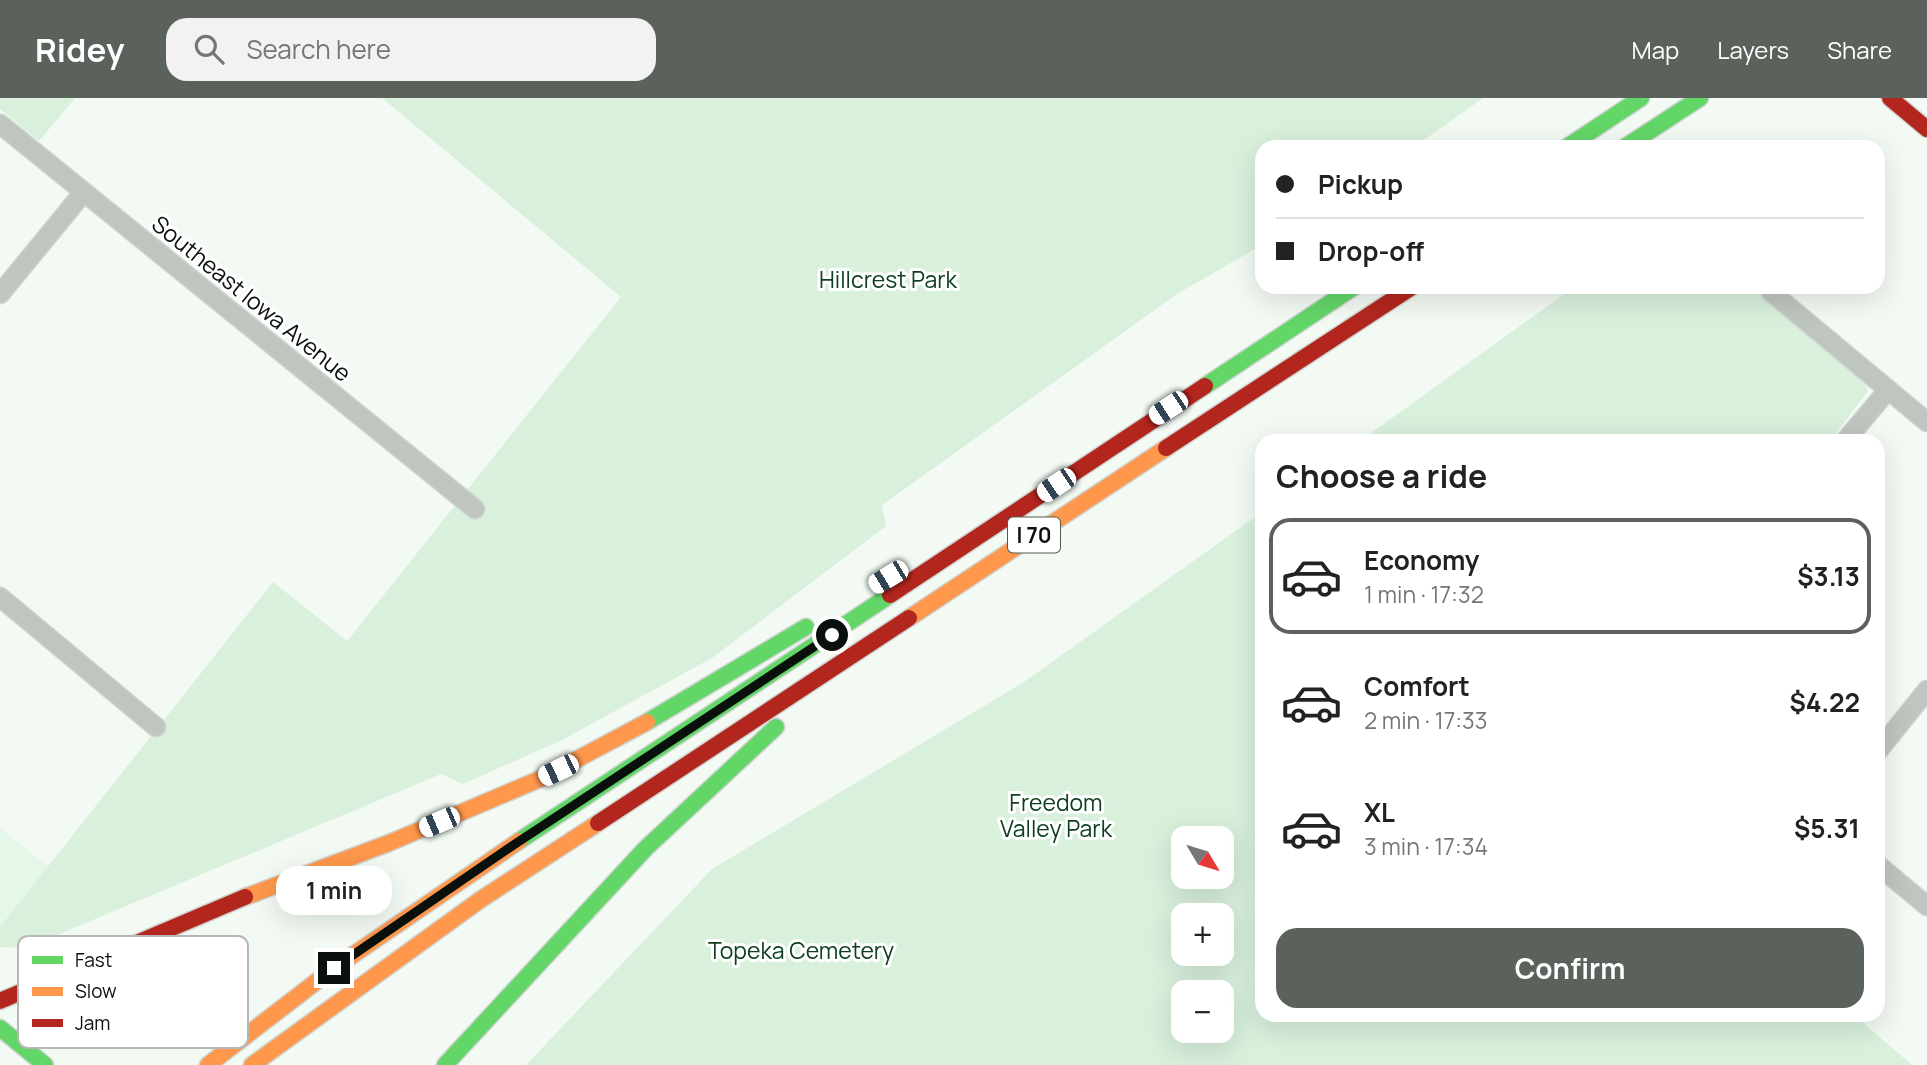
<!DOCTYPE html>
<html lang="en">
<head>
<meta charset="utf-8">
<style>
  body { margin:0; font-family:Manrope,sans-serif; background:#f2f2f2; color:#222; height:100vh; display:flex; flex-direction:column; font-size:26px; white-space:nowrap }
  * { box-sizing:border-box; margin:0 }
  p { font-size:23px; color:#767676 }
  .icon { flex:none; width:38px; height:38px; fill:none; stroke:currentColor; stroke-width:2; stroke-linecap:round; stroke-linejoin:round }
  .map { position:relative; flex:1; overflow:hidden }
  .panel { position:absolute; left:1255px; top:336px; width:630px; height:588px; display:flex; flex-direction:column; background:#fff; border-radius:21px; box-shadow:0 7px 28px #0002 }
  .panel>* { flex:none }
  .top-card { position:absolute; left:1255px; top:42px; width:630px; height:154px; border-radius:21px; box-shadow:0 7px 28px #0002; display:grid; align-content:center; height:154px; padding:0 21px; background:#fff }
  .needle { width:46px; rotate:128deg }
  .tools { position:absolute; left:1171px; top:728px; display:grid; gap:14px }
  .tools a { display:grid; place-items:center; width:63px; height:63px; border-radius:14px; background:#fff; box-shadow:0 7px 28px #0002; font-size:35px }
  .end { position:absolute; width:32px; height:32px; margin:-16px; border:9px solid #0a100b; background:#fff; box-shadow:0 0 0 4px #fff }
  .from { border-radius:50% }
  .bubble { position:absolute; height:49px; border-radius:21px; background:#fff; box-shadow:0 7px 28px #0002; font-size:23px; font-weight:700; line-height:49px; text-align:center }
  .car { position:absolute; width:21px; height:42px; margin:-21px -10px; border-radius:9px; box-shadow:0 0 5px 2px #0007; background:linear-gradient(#fff 24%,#345 0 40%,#fff 0 76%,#345 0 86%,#fff 0) }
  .top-card b { display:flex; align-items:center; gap:24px; height:66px; font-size:26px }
  .top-card b+b { border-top:2px solid #e0e0e0 }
  .top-card i { width:18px; height:18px; background:#222 }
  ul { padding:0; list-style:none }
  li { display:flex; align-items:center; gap:21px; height:116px; margin:0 14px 10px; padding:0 7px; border:4px solid transparent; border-radius:21px }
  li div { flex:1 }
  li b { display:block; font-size:26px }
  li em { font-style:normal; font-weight:700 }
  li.selected { border-color:#5b625c }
  li>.icon { width:63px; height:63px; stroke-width:1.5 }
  h2 { padding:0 21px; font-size:32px; line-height:84px }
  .primary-button { display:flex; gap:14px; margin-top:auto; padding:14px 21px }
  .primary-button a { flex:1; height:80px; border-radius:21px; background:#5b625c; color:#fff; font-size:28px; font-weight:700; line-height:80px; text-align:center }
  header { display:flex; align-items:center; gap:42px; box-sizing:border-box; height:98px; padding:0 35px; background:#5b625c; color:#fff }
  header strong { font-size:33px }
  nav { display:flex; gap:38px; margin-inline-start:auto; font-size:24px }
  .search { width:490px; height:63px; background:#f2f2f2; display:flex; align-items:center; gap:18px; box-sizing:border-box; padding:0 24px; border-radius:21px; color:#767676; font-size:26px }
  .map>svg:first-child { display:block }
  .built { fill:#e5f7e8 }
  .green { fill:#d9f0dd; fill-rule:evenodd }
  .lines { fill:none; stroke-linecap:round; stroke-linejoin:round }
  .street-casing { stroke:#ced4cf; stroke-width:21 }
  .fast-casing { stroke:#ced4cf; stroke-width:19 }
  .slow-casing { stroke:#ced4cf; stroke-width:19 }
  .jam-casing { stroke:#ced4cf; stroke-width:19 }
  .street { stroke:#bfc6c0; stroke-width:18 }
  .fast { stroke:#63d668; stroke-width:16 }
  .slow { stroke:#ff974d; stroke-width:16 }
  .jam { stroke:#b3261e; stroke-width:16 }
  .route { stroke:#0a100b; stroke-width:9 }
  .labels { text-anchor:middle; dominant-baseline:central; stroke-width:6; stroke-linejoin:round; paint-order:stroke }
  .shield { fill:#fff; stroke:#545854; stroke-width:2 }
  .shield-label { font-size:21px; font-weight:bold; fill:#0a100b }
  .park-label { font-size:23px; fill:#0e401f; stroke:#fff }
  .street-label { font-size:23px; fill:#0a100b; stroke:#fff }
  .key { fill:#fff; stroke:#b6b7b6; stroke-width:2 }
  .key-label { font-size:19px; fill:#0a100b }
</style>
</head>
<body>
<header>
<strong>Ridey</strong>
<div class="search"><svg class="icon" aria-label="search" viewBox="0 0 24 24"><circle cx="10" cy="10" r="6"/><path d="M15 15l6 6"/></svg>Search here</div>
<nav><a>Map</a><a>Layers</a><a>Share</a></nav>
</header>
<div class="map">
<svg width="1927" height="967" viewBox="0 0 1927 967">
  <rect width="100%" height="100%" fill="#f2faf3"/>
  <!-- built -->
  <path class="built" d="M0,730L49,769L0,829Z"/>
  <!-- green -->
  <path class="green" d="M0,0H75L39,43L0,11Z
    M382,0H1483L1414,49H1262V147L1177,196L882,407L886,428L712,560L562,642L463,686L441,676L26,850L0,849V829L273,484L347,543L621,199Z
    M1574,189H1780L1782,191L1772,208L1864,284L1868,293L1830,343H1360Z
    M1262,414V917H1854L1912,967H526L712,771L1021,586ZM1183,740H1222V779H1183ZM1222,817V856H1183V817ZM1222,894V933H1183V894Z"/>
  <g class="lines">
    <defs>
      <path id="street" d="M0,26L475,411
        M1771,194L1927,324
        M0,196L83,95
        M1845,343L1888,292
        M0,499L156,629
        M1878,653L1927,592
        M1878,767L1927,808"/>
      <path id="fast" d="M1567,49L1641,0
        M1625,49L1700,0
        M1205,288L1354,189
        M647,624L806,529
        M519,743L890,497
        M0,930L45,967
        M445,967L646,750L776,629"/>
      <path id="slow" d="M909,520L1166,350
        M245,799L389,745L540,681L647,624
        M208,967L334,870L519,743
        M252,967L480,802L598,725"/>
      <path id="jam" d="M1890,0L1927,31
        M1166,350L1412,189
        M890,497L1205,288
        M598,725L909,520
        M0,903L245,799"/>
    </defs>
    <!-- street casing -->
    <use href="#street" class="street-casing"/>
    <!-- fast casing -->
    <use href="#fast" class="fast-casing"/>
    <!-- slow casing -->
    <use href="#slow" class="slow-casing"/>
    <!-- jam casing -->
    <use href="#jam" class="jam-casing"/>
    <!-- street -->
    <use href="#street" class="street"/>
    <!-- fast -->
    <use href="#fast" class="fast"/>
    <!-- slow -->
    <use href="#slow" class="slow"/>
    <!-- jam -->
    <use href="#jam" class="jam"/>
  </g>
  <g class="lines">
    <!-- route -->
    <path class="route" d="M334,870L512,748L832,537"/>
  </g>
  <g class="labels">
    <!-- shield labels -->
    <rect class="shield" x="1008" y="419.5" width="52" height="35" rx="5"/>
    <g class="shield-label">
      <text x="1034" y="437">I 70</text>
    </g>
    <!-- park labels -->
    <g class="park-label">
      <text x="888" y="181">Hillcrest Park</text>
      <text x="1056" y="704">Freedom<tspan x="1056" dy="26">Valley Park</tspan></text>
      <text x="801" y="852">Topeka Cemetery</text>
    </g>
    <!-- street labels -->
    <g class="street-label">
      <text transform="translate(252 200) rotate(39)">Southeast Iowa Avenue</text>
    </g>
  </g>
  <!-- legend -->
  <rect x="18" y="838" width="230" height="112" rx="10" class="key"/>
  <rect x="32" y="858" width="31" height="8" fill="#63d668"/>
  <rect x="32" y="889" width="31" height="9" fill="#ff974d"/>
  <rect x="32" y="921" width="31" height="8" fill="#b3261e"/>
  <g class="key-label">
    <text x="75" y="869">Fast</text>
    <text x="75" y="900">Slow</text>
    <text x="75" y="932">Jam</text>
  </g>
</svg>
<div class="tools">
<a><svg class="needle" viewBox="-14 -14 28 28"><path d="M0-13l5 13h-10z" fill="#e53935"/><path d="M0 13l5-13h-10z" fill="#767676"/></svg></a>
<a>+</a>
<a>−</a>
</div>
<i class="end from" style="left:832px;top:537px"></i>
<i class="end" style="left:334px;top:870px"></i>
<div class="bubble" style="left:276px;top:768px;width:116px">1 min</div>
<i class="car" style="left:1168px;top:310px;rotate:237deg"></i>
<i class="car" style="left:1056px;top:387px;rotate:236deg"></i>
<i class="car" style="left:888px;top:479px;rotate:239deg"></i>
<i class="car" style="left:558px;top:672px;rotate:244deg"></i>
<i class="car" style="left:439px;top:724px;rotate:247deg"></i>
<div class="top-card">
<b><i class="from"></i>Pickup</b>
<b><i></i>Drop-off</b>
</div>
<section class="panel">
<h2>Choose a ride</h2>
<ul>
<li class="selected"><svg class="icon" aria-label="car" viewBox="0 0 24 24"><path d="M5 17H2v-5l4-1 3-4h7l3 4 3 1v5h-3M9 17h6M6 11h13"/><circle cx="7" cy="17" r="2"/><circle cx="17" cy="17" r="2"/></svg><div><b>Economy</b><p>1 min · 17:32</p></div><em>$3.13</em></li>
<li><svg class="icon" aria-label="car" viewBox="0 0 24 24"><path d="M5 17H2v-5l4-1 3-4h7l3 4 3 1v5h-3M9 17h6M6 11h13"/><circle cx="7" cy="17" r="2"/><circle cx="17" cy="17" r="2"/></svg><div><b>Comfort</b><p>2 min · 17:33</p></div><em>$4.22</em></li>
<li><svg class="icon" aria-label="car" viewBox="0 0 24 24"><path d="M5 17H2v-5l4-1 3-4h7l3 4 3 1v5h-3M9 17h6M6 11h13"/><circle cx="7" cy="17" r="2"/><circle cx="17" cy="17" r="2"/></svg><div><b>XL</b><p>3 min · 17:34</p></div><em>$5.31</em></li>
</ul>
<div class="primary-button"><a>Confirm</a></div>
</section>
</div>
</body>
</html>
